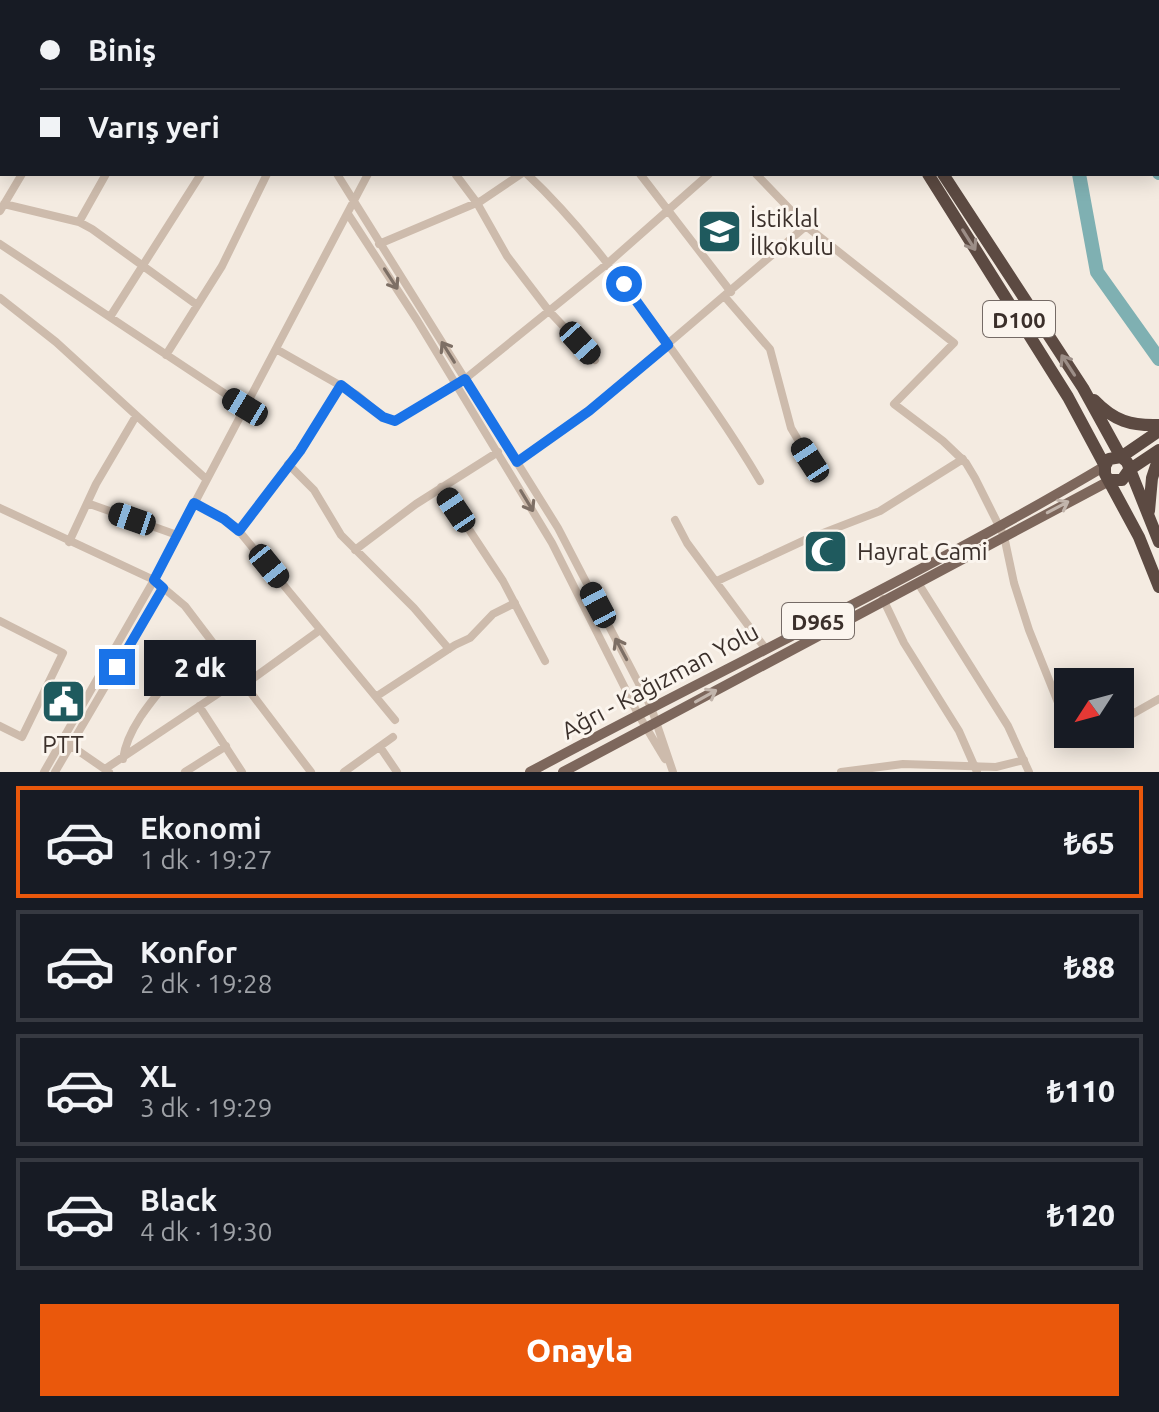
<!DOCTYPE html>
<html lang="tr">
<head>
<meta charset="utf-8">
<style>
  body { margin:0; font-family:Ubuntu,sans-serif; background:#242831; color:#f1f3f6; height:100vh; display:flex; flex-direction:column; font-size:30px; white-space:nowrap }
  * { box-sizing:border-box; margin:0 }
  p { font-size:26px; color:#9ea1a6 }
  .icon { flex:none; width:44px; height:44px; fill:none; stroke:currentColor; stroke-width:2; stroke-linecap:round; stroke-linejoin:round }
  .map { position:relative; height:772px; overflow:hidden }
  .panel { display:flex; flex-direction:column; background:#171b24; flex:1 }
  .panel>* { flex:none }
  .banner { position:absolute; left:0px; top:0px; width:1160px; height:176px; box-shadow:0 4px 20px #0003; display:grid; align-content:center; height:176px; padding:0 40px; background:#171b24 }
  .needle { width:52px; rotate:234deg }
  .fabs { position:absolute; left:1054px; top:668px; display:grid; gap:16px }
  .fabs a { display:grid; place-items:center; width:80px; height:80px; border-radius:0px; background:#171b24; box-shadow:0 4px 20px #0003; font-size:40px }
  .end { position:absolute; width:36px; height:36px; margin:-18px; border:10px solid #1a73e8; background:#fff; box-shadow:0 0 0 4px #fff }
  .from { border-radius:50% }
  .bubble { position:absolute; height:56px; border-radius:0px; background:#171b24; box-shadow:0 4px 20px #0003; font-size:26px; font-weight:800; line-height:56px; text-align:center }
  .car { position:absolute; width:24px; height:48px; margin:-24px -12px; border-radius:10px; box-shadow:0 0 6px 2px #0007; background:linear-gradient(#222 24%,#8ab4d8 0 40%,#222 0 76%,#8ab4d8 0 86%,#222 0) }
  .banner b { display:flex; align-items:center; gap:28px; height:76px; font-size:30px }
  .banner b+b { border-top:2px solid #363941 }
  .banner i { width:20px; height:20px; background:#f1f3f6 }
  ul { padding:14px 0 0; list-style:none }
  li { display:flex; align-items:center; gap:24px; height:112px; margin:0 16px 12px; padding:0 24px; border:4px solid #363941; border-radius:0px }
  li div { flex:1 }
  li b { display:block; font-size:30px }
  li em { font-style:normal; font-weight:800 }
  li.active { border-color:#ea580c }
  li>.icon { width:72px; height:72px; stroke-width:1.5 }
  .action { display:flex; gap:16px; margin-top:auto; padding:16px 40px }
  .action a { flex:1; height:92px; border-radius:0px; background:#ea580c; color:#fff; font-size:32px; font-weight:800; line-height:92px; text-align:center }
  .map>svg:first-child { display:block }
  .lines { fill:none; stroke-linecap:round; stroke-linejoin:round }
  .river { stroke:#7fb0b2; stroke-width:14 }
  .minor { stroke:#cdbbac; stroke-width:8 }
  .major { stroke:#7d675c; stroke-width:10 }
  .highway { stroke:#5c4a42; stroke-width:12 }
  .oneway { stroke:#9c8e87 }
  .oneway2 { stroke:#7d6f65 }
  .oneway3 { stroke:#c2b5ac }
  .route { stroke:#1a73e8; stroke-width:10 }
  .labels { text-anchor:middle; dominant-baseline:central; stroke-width:6; stroke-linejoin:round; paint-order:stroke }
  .shield { fill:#fbf5ee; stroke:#756b66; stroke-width:2 }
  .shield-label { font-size:22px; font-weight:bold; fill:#3b302b }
  .poi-label { font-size:24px; fill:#3b302b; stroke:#fbf5ee; text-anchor:start }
  .street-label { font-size:24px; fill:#3b302b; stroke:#fbf5ee }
</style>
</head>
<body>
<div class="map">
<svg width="1159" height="772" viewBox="0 0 1159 772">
  <rect width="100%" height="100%" fill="#f4ebe1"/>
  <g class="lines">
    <!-- river -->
    <path class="river" d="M1015,0L1016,2
      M1158,171L1159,173
      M1079,174L1097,272L1159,359"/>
    <!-- minor -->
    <path class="minor" d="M58,0L59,2
      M203,0L204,2
      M317,0L319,2
      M560,0L564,2
      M675,0L676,2
      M1068,0L1069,2
      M461,2L462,0
      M1158,55H1159
      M0,71L2,69
      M1158,120L1159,121
      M337,174L558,528L651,707L673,772
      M527,174C577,221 617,275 657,329C693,379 729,428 760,481
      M640,174L731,292
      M756,174L806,226L954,343L894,404L943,441L966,463L975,478L1004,536L1014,583L1029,630L1061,710L1068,721
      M456,175L477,203L507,256L549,311L595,360
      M4,204L79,222L92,229L197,305
      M0,211L22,174
      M348,214L417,320L552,543L638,714L665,759
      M79,222L106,174
      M0,244L245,407
      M379,244L481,201L521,174
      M725,297L770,349L791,428L810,460
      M0,298L56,342L206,479
      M110,317L201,174
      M276,349L357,395L383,417L395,421L465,379L607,264L709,174
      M166,355L222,266L267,174
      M517,462L589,411L806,226
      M288,464L314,490L341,535L414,608L449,649
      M441,487L503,581L545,661
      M87,503L177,535
      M194,503L224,519L239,531L395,720
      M0,508L154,580L185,606L311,772
      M675,520L687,543L765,648
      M239,531L300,451L341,385
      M69,542L96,484L136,416
      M355,550L416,504L498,452
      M717,581L805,540L880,511L963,459
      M918,583L1008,726L1029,772
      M883,599L904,643L959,731L977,772
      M0,621L63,653L22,737L0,726
      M244,685L320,630
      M377,696L455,645L470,638L493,614L515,603
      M199,706L242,772
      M1120,721L1159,699
      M1088,734H1092
      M67,743L109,772
      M380,747L397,772
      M123,759C127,728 154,698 174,674
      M105,769L240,679
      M44,772L154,580L368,174
      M55,772L163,588
      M185,772L226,746
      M344,772L393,737
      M841,772L903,764L996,767L1024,760"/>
    <!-- major -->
    <path class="major" d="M530,772C721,669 918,577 1105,466
      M563,772L1111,480"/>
    <!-- highway -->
    <path class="highway" d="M807,0L808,2
      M820,0L821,2
      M928,174L1068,397L1105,466V474L1139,537L1159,587
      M943,174L1083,388L1121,457L1127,462L1159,542
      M1094,400C1114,421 1131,426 1159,425
      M1105,466L1109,459L1121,457L1159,431
      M1111,480H1122L1129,470L1159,450
      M1149,511L1152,478L1159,457"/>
  </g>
  <!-- one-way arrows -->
  <defs><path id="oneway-shaft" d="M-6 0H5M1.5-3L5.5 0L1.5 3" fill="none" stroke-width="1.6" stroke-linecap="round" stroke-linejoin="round" transform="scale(2)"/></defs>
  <g class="oneway">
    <use href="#oneway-shaft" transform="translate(969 240) rotate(58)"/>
    <use href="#oneway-shaft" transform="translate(1068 365) rotate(-123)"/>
  </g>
  <g class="oneway2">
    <use href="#oneway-shaft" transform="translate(391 279) rotate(57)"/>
    <use href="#oneway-shaft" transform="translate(448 352) rotate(-122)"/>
    <use href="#oneway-shaft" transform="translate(527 501) rotate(59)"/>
    <use href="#oneway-shaft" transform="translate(621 649) rotate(-118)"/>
  </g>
  <g class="oneway3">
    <use href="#oneway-shaft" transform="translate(1058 507) rotate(-28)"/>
    <use href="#oneway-shaft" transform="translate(706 696) rotate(-29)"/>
  </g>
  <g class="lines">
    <!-- route -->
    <path class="route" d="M117,667L163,588L154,580L194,503L224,519L239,531L300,451L341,385L383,417L395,421L465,379L517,462L589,411L668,345L624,284"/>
  </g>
  <!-- icons -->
  <defs>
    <symbol id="school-square" viewBox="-11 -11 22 22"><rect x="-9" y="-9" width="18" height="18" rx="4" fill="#1f5a5e" stroke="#fbf5ee"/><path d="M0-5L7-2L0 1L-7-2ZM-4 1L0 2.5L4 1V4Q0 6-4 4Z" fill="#fff"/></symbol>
    <symbol id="mosque-square" viewBox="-11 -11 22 22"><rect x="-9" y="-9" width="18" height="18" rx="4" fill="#1f5a5e" stroke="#fbf5ee"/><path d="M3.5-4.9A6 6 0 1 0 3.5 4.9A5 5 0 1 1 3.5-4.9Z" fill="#fff"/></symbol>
    <symbol id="civic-square" viewBox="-11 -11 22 22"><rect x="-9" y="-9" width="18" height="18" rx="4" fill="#1f5a5e" stroke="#fbf5ee"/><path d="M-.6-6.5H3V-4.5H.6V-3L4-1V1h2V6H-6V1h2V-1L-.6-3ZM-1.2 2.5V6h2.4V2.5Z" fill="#fff"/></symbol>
  </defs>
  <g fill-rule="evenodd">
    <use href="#school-square" x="694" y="206" width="51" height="51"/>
    <use href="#mosque-square" x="800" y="526" width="51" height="51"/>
    <use href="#civic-square" x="38" y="676" width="51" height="51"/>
  </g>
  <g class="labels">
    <!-- shield labels -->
    <g class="shield">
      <rect x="983" y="301" width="72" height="36" rx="6"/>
      <rect x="782" y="603" width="72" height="36" rx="6"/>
    </g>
    <g class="shield-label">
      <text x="1019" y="319">D100</text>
      <text x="818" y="621">D965</text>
    </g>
    <!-- poi labels -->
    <g class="poi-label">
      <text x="750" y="218">İstiklal<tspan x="750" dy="28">İlkokulu</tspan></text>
      <text x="857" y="551">Hayrat Cami</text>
      <text x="63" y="744" text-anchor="middle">PTT</text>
    </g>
    <!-- street labels -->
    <g class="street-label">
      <text transform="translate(660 681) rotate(-28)">Ağrı - Kağızman Yolu</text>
    </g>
  </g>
</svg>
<div class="fabs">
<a><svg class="needle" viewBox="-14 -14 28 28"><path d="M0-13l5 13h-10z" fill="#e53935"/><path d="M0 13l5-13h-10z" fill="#9ea1a6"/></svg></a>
</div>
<i class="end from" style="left:624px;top:284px"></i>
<i class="end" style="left:117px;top:667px"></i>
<div class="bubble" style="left:144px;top:640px;width:112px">2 dk</div>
<i class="car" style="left:580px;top:343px;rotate:138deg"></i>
<i class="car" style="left:245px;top:407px;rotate:301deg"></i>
<i class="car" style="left:810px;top:460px;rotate:327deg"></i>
<i class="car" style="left:456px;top:510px;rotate:326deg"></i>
<i class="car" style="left:132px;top:519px;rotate:289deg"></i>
<i class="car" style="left:269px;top:566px;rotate:141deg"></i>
<i class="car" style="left:598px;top:605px;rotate:332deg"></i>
<div class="banner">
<b><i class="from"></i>Biniş</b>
<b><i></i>Varış yeri</b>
</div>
</div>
<section class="panel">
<ul>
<li class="active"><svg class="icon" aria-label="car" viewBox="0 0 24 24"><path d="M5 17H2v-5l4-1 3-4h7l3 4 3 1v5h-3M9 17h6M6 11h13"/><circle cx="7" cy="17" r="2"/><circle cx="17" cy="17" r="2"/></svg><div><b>Ekonomi</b><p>1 dk · 19:27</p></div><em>₺65</em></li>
<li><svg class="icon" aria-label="car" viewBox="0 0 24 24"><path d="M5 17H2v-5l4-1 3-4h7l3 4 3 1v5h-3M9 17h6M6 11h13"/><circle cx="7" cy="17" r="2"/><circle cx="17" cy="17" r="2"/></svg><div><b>Konfor</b><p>2 dk · 19:28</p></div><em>₺88</em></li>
<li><svg class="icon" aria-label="car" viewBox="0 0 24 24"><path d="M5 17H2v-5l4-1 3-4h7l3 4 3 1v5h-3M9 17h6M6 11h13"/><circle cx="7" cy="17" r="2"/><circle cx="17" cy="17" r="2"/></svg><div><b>XL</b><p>3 dk · 19:29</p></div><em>₺110</em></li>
<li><svg class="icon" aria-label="car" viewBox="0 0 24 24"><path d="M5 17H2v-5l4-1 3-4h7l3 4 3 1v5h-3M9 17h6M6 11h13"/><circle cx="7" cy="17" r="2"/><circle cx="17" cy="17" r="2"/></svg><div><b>Black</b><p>4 dk · 19:30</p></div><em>₺120</em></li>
</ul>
<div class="action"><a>Onayla</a></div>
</section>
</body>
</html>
